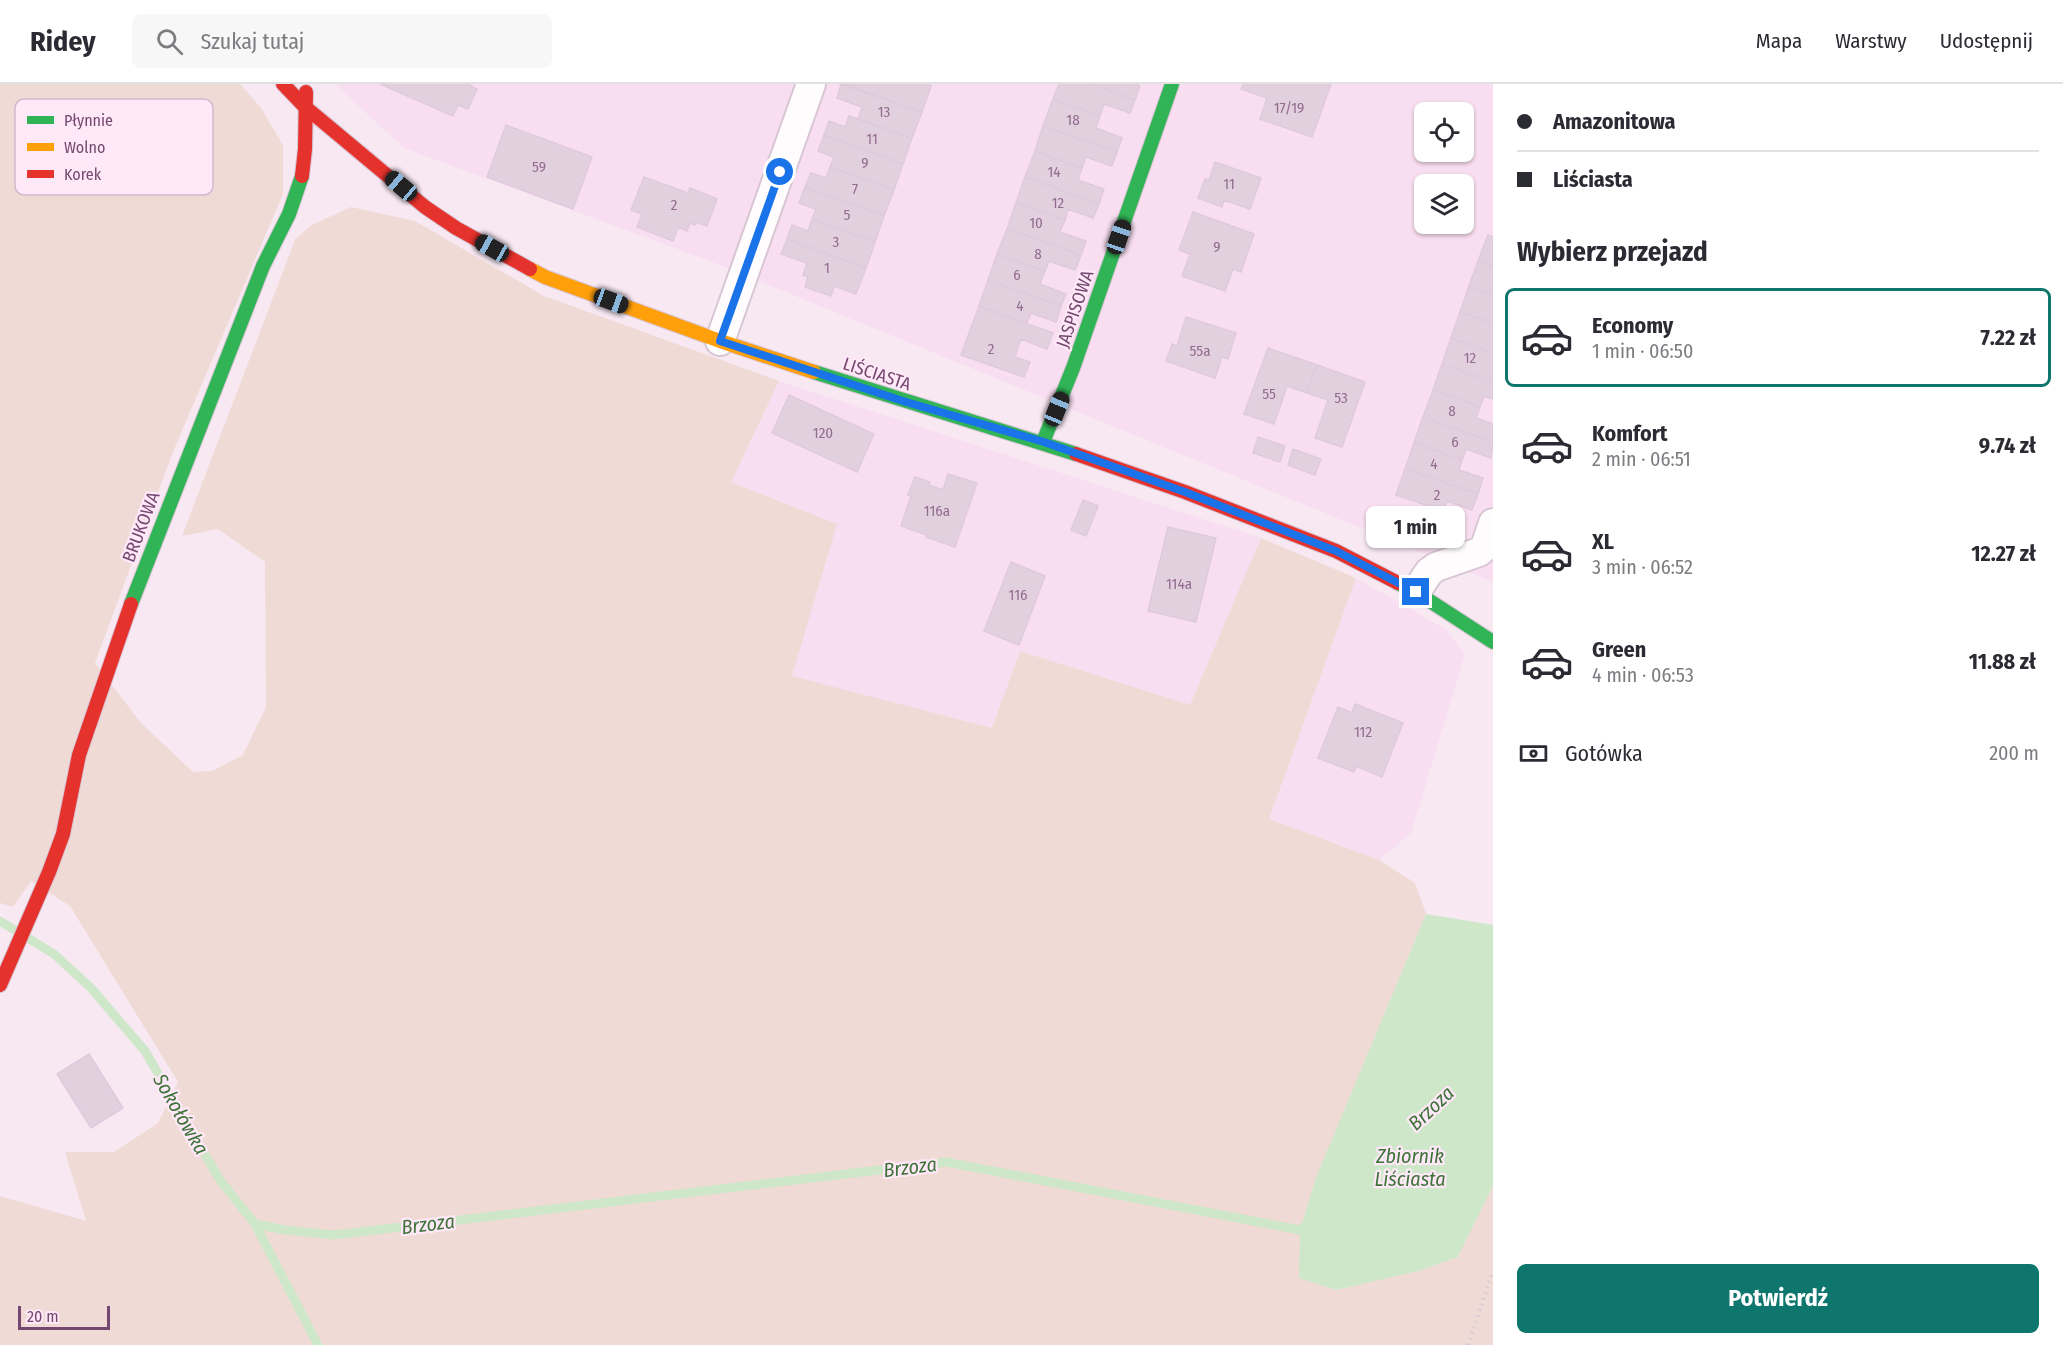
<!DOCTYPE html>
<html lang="pl">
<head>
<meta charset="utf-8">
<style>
  body { margin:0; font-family:"Fira Sans Condensed",sans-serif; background:#f7f7f7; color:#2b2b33; height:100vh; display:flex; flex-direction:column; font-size:22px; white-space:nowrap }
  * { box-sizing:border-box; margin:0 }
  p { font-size:20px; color:#7c7c81 }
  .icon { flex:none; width:33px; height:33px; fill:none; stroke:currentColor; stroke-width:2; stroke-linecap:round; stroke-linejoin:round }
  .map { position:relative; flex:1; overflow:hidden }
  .sheet { display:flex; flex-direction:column; background:#fff; width:570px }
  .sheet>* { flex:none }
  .top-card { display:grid; align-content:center; height:132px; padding:0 24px; background:#fff }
  .tools { position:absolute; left:1414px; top:18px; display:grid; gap:12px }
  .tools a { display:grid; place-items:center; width:60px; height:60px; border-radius:9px; background:#fff; box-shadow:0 2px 4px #0004; font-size:30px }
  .scale { position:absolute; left:18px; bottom:15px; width:92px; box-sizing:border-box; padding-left:6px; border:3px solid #744870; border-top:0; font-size:16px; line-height:21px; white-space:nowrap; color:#744870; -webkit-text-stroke:4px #ffe8f7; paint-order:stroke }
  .end { position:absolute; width:27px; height:27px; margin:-14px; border:8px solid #1a73e8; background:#fff; box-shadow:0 0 0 3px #fff }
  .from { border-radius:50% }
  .bubble { position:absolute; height:42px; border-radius:9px; background:#fff; box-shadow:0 2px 4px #0004; font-size:20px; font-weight:700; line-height:42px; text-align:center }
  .car { position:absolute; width:18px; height:36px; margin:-18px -9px; border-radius:8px; box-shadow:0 0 4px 2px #0007; background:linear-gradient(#222 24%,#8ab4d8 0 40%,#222 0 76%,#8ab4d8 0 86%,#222 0) }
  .top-card b { display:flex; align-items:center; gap:21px; height:57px; font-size:22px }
  .top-card b+b { border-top:2px solid #e1e1e2 }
  .top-card i { width:15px; height:15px; background:#2b2b33 }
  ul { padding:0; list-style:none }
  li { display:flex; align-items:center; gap:18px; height:99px; margin:0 12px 9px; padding:0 12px; border:3px solid transparent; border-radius:9px }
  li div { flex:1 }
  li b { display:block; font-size:22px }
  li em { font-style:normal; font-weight:700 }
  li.current { border-color:#0f766e }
  li>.icon { width:54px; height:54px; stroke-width:1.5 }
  h2 { padding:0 24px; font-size:27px; line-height:72px }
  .pay { display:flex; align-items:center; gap:15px; height:66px; padding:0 24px; font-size:22px }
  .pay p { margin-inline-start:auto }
  .cta { display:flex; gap:12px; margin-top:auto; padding:12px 24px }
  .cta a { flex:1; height:69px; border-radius:9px; background:#0f766e; color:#fff; font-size:24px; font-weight:700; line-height:69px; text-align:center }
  header { display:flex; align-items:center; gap:36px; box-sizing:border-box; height:84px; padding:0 30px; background:#fff; border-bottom:2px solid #e1e1e2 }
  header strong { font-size:28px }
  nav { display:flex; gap:33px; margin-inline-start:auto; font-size:21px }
  .search { width:420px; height:54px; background:#f7f7f7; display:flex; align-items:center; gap:15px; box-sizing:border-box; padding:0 21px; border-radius:9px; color:#7c7c81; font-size:22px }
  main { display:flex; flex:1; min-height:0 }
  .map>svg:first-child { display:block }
  .residential { fill:#f8def0; fill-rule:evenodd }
  .green { fill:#f0dad6 }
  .water { fill:#cee7c8 }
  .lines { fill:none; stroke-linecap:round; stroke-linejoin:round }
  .stream { stroke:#cee7c8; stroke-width:9 }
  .building { fill:#e3d0df; stroke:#dfcadc; stroke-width:1.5 }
  .street-casing { stroke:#d8c6d5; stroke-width:32 }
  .fast-casing { stroke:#d7c4d3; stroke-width:16 }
  .slow-casing { stroke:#d7c4d3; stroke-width:16 }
  .jam-casing { stroke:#d7c4d3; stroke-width:16 }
  .path { stroke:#d7c9d5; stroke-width:4; stroke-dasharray:1.5 4.5; stroke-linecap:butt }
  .street { stroke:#fefcfd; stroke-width:28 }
  .fast { stroke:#30b455; stroke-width:14 }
  .slow { stroke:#ff9f0a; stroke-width:14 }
  .jam { stroke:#e5322d; stroke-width:14 }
  .route { stroke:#1a73e8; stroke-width:8 }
  .labels { text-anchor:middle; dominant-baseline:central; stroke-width:4.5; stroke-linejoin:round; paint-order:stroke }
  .number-label { font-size:15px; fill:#926c8e }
  .street-label { font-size:18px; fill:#744870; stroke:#ffe8f7 }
  .water-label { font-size:20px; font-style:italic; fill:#3e7339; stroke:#ffe8f7 }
  .key { fill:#ffe8f7; stroke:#d5b8ce; stroke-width:1.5 }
  .key-label { font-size:16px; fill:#744870 }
</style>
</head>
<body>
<header>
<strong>Ridey</strong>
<div class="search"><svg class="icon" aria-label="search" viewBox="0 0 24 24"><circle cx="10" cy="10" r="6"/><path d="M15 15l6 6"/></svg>Szukaj tutaj</div>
<nav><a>Mapa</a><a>Warstwy</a><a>Udostępnij</a></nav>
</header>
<main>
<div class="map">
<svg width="1493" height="1261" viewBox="0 0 1493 1261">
  <rect width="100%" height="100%" fill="#f7e8f2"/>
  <!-- residential -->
  <path class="residential" d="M335,0H1493V498L715,179L404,64ZM1425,28H1464V68H1425ZM1425,100H1464V140H1425Z
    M779,297L1261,454L1190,621L1020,567L992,644L791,592L837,440L731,398Z
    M1356,494L1445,545L1465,570L1411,749L1379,776L1269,735Z"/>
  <!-- green -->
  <path class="green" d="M0,0H240L261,24L283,61V110L173,368L95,579L141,639L193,688L212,687L243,671L266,623L265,478L218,445L182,452L295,156L310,142L351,123L415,137L544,212L779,297L731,398L837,440L792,592L992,644L1020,567L1190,621L1261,454L1356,494L1269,735L1379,776L1415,799L1426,830L1317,1092L1336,1206L1419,1187L1458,1173L1493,1102V1261H0V1112L86,1137L65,1068H114L158,1039L178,998L70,822L31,797L13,823L0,819Z"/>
  <!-- water -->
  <path class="water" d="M1426,830L1493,841V1102L1458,1173L1419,1187L1336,1206L1299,1194L1300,1146L1317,1091Z"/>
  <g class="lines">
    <!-- stream -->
    <path class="stream" d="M0,837L54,870L91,904L145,967L220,1096L255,1140L318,1261
      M255,1140L285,1146L334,1151L946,1078L1300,1146L1307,1140"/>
  </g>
  <!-- building -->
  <path class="building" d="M380,0H468L477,5L468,25L458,21L453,32Z
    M841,0L922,28L912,54L858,35L862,23L837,14Z
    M843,0H926L931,2L922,28Z
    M1059,0H1091L1135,16L1130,29L1104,20L1100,32L1053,15Z
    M1091,0H1136L1140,2L1135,16Z
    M1243,0H1331L1312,53L1260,35L1267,14L1241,5Z
    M1053,15L1100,32L1096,44L1122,54L1117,68L1043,42Z
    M849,32L912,54L903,80L824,51L829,37L845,43Z
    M506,41L592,73L573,125L487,93Z
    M1043,42L1117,68L1112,82L1086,73L1082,84L1035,67Z
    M824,51L903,80L894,106L830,83L834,73L818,67Z
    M1035,67L1082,84L1078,96L1104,105L1099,120L1025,93Z
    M1215,78L1261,94L1250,125L1224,116L1222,123L1198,114L1205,95L1209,96Z
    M830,83L894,106L884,132L805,103L811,89L826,94Z
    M644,93L688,109L690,104L717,115L707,142L696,138L695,141L690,139L687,147L678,143L673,157L637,143L642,130L631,126Z
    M1025,93L1099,120L1093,134L1068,125L1065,136L1016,119Z
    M805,103L884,132L875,158L812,135L816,125L799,119Z
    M1016,119L1065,136L1060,148L1086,157L1081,171L1007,145Z
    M1193,128L1254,150L1241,188L1233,185L1225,207L1182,192L1190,170L1179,166Z
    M812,135L875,158L866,184L787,155L792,141L808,147Z
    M1007,145L1081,171L1075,186L1049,177L1045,187L997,170Z
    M1488,151L1493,153V182L1478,177Z
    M787,155L866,184L856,210L834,202L831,212L805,203L808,193L803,191L807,179L781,170Z
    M997,170L1045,187L1040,200L1066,210L1061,222L988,196Z
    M1478,177L1493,182V210L1469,202Z
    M988,196L1061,222L1056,238L1031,229L1027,239L979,222Z
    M1469,202L1493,210V239L1460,228Z
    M979,222L1053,249L1047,265L1021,255L1015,273L1030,278L1024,293L961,271Z
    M1460,228L1493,239V269L1451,254Z
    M1186,233L1236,249L1228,275L1222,273L1215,294L1166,277L1172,260L1177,262Z
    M1451,254L1493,269V298L1442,280Z
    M1268,264L1317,281L1307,309L1287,302L1274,340L1244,330Z
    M1442,280L1493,298V315L1484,312L1480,323L1433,306Z
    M1317,281L1365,298L1342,363L1315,354L1328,316L1307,309Z
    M1433,306L1480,323L1476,334L1493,340V358L1423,333Z
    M789,311L874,350L857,388L772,349Z
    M1423,333L1493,358L1491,374L1466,365L1462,376L1414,359Z
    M1258,353L1285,362L1280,378L1253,369Z
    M1414,359L1462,376L1459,386L1483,394L1478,410L1405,385Z
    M1293,365L1321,375L1315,391L1288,381Z
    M1405,385L1478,410L1472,426L1447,417L1443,427L1396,411Z
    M948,390L977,399L955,463L926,453L927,451L901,442L911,412L908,411L915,393L930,398L929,401L943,406Z
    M1083,416L1098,422L1086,452L1071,446Z
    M1168,443L1216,454L1196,538L1148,527Z
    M1011,478L1045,492L1019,561L984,547Z
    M1355,620L1403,639L1382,693L1356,682L1354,688L1318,674L1338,623L1352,629Z
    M89,970L123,1024L91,1044L57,990Z"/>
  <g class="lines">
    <defs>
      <path id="street" d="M720,257L811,0
        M1416,508L1429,488L1436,483L1479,468L1485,463L1493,439"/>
      <path id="fast" d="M814,288L1076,370
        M1043,358L1073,284L1172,0
        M1398,499L1416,508L1493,558
        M131,520L263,182L289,130L302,92"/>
      <path id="slow" d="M530,185L545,193L720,257L814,288"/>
      <path id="jam" d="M283,0L304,22L425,123L456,144L530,185
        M302,92L305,65L306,8
        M1076,370L1185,408L1336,467L1398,499
        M0,901L49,788L63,750L79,671L131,520"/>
    </defs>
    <!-- street casing -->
    <use href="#street" class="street-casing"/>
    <!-- fast casing -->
    <use href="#fast" class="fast-casing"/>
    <!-- slow casing -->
    <use href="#slow" class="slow-casing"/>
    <!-- jam casing -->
    <use href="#jam" class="jam-casing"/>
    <!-- path -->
    <path class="path" d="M1468,1261L1493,1187"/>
    <!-- street -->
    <use href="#street" class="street"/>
    <!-- fast -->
    <use href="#fast" class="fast"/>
    <!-- slow -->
    <use href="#slow" class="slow"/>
    <!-- jam -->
    <use href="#jam" class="jam"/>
  </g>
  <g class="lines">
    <!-- route -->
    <path class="route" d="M780,88L720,257L906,318L1044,358L1185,408L1336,467L1416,508"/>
  </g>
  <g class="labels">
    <!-- number labels -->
    <g class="number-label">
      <text x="1289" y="24">17/19</text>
      <text x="884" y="28">13</text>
      <text x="1073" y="36">18</text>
      <text x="872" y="55">11</text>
      <text x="865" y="79">9</text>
      <text x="539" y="83">59</text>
      <text x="1054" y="88">14</text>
      <text x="1229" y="100">11</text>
      <text x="855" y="105">7</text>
      <text x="1058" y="119">12</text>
      <text x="674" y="121">2</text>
      <text x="847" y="131">5</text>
      <text x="1036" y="139">10</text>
      <text x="836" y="158">3</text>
      <text x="1217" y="163">9</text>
      <text x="1038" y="170">8</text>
      <text x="827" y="184">1</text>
      <text x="1017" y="191">6</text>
      <text x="1020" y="222">4</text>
      <text x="991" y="265">2</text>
      <text x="1200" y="267">55a</text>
      <text x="1470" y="274">12</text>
      <text x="1269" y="310">55</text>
      <text x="1341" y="314">53</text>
      <text x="1452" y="327">8</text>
      <text x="823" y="349">120</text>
      <text x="1455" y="358">6</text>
      <text x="1434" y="380">4</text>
      <text x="1437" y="411">2</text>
      <text x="937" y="427">116a</text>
      <text x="1179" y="500">114a</text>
      <text x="1018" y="511">116</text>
      <text x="1363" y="648">112</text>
    </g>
    <!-- street labels -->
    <g class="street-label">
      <text transform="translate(1075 225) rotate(-71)">JASPISOWA</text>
      <text transform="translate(877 290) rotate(18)">LIŚCIASTA</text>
      <text transform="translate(141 443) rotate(-69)">BRUKOWA</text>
    </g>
    <!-- water labels -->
    <g class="water-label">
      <text transform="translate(1431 1024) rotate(-43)">Brzoza</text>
      <text transform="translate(181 1030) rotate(60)">Sokołówka</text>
      <text x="1410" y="1072">Zbiornik<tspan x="1410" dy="23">Liściasta</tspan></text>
      <text transform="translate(910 1083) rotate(-7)">Brzoza</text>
      <text transform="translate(428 1140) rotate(-7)">Brzoza</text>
    </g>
  </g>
  <!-- legend -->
  <rect x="15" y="15" width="198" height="96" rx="9" class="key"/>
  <rect x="27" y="32" width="27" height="8" fill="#30b455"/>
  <rect x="27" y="59" width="27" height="8" fill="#ff9f0a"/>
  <rect x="27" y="86" width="27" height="8" fill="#e5322d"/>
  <g class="key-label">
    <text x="64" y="42">Płynnie</text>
    <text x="64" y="69">Wolno</text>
    <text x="64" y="96">Korek</text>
  </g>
</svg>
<div class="tools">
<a><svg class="icon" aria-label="locate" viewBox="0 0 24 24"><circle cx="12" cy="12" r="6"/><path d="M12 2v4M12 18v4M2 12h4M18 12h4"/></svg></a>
<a><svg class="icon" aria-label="layers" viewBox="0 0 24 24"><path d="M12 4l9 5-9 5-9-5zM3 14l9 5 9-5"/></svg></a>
</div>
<div class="scale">20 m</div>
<i class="end from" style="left:780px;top:88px"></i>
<i class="end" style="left:1416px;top:508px"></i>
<div class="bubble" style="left:1366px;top:422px;width:99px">1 min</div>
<i class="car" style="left:401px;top:102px;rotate:310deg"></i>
<i class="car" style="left:1119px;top:153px;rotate:19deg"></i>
<i class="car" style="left:492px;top:164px;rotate:299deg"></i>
<i class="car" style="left:611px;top:217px;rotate:110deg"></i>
<i class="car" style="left:1057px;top:325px;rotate:22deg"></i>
</div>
<section class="sheet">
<div class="top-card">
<b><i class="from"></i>Amazonitowa</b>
<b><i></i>Liściasta</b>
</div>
<h2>Wybierz przejazd</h2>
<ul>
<li class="current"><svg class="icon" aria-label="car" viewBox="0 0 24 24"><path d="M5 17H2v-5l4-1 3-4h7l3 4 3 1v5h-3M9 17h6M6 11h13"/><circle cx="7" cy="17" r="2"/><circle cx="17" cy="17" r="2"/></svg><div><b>Economy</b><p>1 min · 06:50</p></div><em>7.22 zł</em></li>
<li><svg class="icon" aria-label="car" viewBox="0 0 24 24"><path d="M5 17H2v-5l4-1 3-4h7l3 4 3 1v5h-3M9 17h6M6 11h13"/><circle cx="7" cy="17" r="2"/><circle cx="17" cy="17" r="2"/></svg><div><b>Komfort</b><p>2 min · 06:51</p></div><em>9.74 zł</em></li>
<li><svg class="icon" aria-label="car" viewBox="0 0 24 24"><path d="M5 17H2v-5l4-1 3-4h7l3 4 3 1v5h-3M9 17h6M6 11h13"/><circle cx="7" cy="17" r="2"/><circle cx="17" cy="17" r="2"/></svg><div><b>XL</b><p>3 min · 06:52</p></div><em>12.27 zł</em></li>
<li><svg class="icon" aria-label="car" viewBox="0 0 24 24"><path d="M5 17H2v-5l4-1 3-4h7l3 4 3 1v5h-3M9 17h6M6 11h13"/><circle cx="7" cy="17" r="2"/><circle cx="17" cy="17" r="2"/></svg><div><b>Green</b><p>4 min · 06:53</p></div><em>11.88 zł</em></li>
</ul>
<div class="pay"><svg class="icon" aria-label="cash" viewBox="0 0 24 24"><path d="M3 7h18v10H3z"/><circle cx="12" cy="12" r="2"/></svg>Gotówka<p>200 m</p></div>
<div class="cta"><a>Potwierdź</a></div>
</section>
</main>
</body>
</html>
